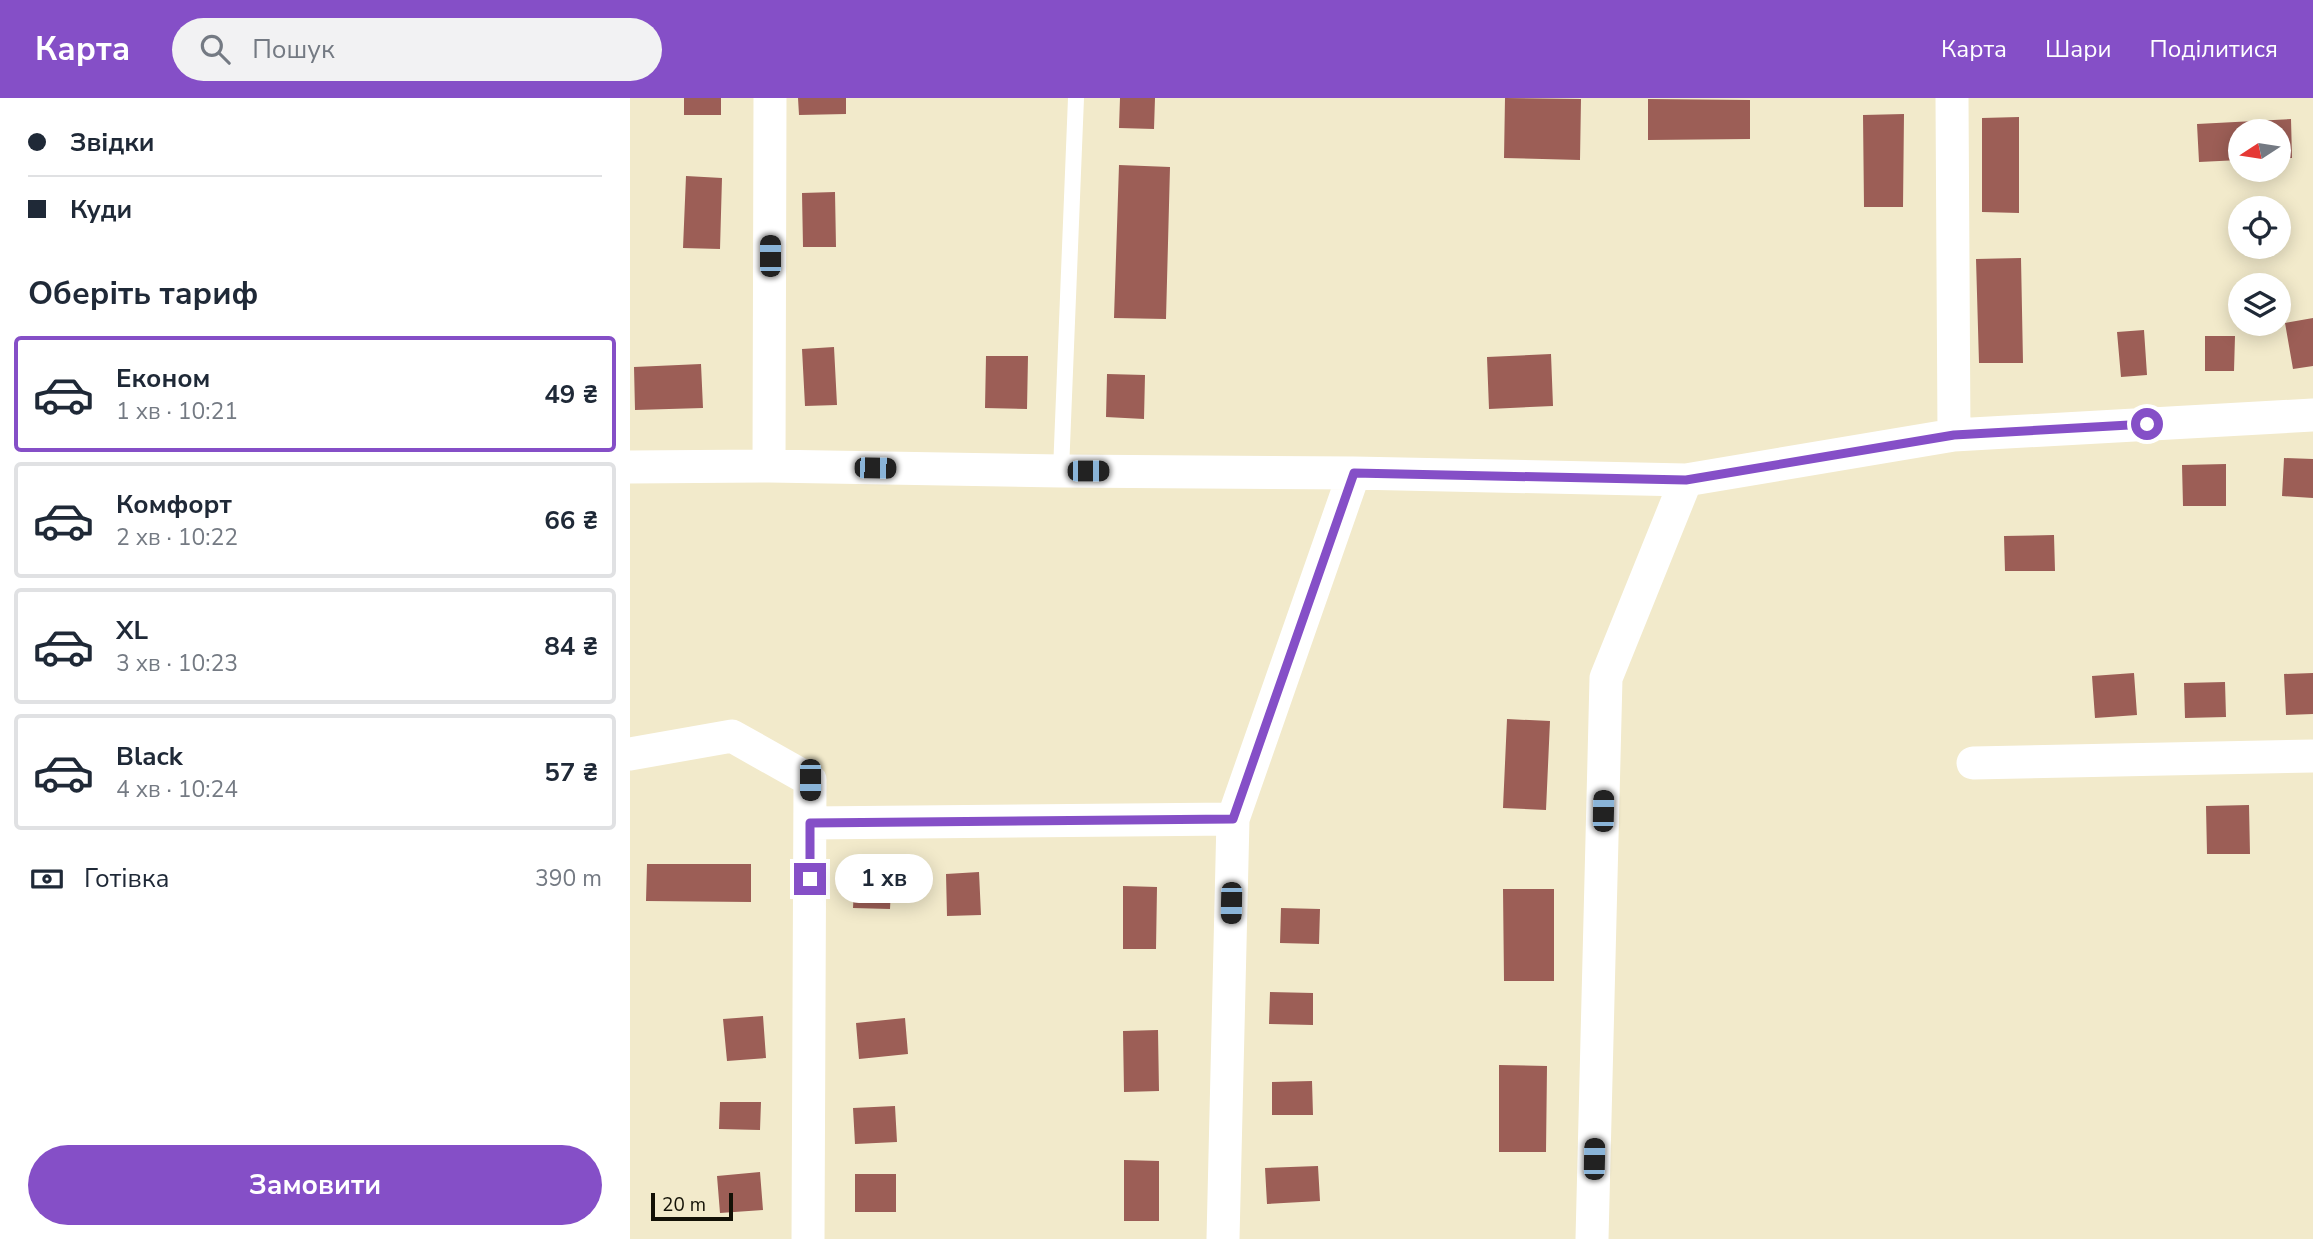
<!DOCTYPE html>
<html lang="uk">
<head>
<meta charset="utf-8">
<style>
  body { margin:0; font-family:"Nunito Sans",sans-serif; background:#f2f2f3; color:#1f2937; height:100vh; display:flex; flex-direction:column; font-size:26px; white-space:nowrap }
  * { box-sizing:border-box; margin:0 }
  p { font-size:23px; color:#747a83 }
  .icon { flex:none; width:38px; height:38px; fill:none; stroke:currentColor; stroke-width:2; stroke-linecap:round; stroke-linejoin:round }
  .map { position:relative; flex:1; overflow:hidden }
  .panel { display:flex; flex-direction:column; background:#fff; width:630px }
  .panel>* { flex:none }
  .hud { display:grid; align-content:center; height:154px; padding:0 28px; background:#fff }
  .needle { width:46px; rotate:258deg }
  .controls { position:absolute; left:1598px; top:21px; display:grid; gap:14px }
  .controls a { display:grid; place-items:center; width:63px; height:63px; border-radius:50%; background:#fff; box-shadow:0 4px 18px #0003; font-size:35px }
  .scale { position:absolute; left:21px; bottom:18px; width:82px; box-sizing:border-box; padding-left:7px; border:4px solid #131106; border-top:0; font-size:19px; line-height:24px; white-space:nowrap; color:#131106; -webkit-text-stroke:5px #f2eacb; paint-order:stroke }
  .end { position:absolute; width:32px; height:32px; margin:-16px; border:9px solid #854fc7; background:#fff; box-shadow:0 0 0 4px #fff }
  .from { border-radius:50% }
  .bubble { position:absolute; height:49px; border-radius:24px; background:#fff; box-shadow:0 4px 18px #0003; font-size:23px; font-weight:700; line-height:49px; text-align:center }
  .car { position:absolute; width:21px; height:42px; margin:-21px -10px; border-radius:9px; box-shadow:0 0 5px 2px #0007; background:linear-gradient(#222 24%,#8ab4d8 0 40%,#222 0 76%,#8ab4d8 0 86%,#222 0) }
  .hud b { display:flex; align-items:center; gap:24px; height:66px; font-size:26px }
  .hud b+b { border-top:2px solid #e0e1e3 }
  .hud i { width:18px; height:18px; background:#1f2937 }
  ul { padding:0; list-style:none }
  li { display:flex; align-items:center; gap:21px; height:116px; margin:0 14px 10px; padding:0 14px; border:4px solid #e0e1e3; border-radius:7px }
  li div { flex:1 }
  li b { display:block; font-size:26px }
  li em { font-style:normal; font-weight:700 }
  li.on { border-color:#854fc7 }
  li>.icon { width:63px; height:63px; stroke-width:1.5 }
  h2 { padding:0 28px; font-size:32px; line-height:84px }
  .pay { display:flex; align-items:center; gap:18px; height:77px; padding:0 28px; font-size:26px }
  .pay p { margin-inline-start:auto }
  .action { display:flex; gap:14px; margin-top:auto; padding:14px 28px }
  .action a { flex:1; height:80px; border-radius:42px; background:#854fc7; color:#fff; font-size:28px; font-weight:700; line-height:80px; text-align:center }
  header { display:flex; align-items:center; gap:42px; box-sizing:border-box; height:98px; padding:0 35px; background:#854fc7; color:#fff }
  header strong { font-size:33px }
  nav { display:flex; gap:38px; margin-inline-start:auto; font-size:24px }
  .search { width:490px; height:63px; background:#f2f2f3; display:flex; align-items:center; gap:18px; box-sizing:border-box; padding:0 24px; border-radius:38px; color:#747a83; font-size:26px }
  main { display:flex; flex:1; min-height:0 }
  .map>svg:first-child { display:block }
  .building { fill:#9c5e56 }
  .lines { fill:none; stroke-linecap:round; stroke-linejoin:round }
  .lane { stroke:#fff; stroke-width:16 }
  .street { stroke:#fff; stroke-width:33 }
  .route { stroke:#854fc7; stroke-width:9 }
</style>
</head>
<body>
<header>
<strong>Карта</strong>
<div class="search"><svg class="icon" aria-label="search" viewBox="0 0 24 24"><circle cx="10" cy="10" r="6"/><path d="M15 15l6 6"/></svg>Пошук</div>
<nav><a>Карта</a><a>Шари</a><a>Поділитися</a></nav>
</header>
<main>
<section class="panel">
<div class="hud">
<b><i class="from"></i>Звідки</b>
<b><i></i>Куди</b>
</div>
<h2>Оберіть тариф</h2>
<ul>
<li class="on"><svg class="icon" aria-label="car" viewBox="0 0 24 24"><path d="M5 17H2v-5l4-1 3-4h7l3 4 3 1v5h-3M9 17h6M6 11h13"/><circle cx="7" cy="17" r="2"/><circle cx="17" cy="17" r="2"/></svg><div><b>Економ</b><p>1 хв · 10:21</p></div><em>49 ₴</em></li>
<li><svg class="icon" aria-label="car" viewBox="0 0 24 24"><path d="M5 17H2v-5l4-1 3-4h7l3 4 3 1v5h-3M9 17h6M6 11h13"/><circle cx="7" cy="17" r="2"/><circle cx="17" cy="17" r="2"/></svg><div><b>Комфорт</b><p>2 хв · 10:22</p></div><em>66 ₴</em></li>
<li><svg class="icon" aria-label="car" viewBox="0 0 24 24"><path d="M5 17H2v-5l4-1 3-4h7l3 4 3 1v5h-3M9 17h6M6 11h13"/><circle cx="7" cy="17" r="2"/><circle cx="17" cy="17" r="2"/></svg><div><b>XL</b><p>3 хв · 10:23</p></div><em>84 ₴</em></li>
<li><svg class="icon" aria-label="car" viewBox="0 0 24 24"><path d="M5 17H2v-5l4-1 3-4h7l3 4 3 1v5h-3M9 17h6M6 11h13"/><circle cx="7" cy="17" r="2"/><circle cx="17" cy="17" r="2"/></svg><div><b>Black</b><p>4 хв · 10:24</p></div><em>57 ₴</em></li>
</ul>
<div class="pay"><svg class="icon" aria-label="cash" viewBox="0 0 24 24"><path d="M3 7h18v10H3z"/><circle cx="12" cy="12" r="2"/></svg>Готівка<p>390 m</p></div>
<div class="action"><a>Замовити</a></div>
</section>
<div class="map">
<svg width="1683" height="1141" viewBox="0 0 1683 1141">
  <rect width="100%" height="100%" fill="#f2eacb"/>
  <!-- building -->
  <path class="building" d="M54,0H91V17H54Z
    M168,0H216V16L169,17Z
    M490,0H525L524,31L489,30Z
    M875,0L951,1L950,62L874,60Z
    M1018,1L1120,2V41L1018,42Z
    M1274,16L1273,109H1234L1233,17Z
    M1389,19V115L1352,114V20Z
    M1661,21L1662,60H1648V33H1610V62L1569,64L1567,26Z
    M489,67L540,69L536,221L484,220Z
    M56,78L92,80L90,151L53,150Z
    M205,94L206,149H173L172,95Z
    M1391,160L1393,265H1349L1346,161Z
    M1683,220V268L1663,271L1655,225Z
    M1514,232L1517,277L1491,279L1487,234Z
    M1575,238H1605L1604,273H1575Z
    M204,249L207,307L175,308L172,251Z
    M921,256L923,308L859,311L857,259Z
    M356,258H398L397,311L355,310Z
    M71,266L73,310L5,312L4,269Z
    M477,276L515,277L514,321L476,319Z
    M1654,360L1683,361V400L1652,398Z
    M1596,366V408H1553L1552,367Z
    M1424,437L1425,473H1375L1374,438Z
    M1504,575L1507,617L1465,620L1462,578Z
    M1683,575V616L1656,617L1654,576Z
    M1595,584L1596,619L1555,620L1554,585Z
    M877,621L920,623L916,712L873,710Z
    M1619,707L1620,756H1577L1576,708Z
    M17,766H121V804L16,803Z
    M225,771L262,772L260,811L223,810Z
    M349,774L351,817L317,818L316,776Z
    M493,788L527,789L526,851H493Z
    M873,791H924V883H874Z
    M651,810L690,811L689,846L650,845Z
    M640,894L683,895V927L639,926Z
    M133,918L136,960L97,963L93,921Z
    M275,920L278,956L229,961L226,925Z
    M528,932L529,993L494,994L493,933Z
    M869,967L917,968L916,1054H869Z
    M682,983L683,1017H642V984Z
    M90,1004H131L130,1032L89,1031Z
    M265,1008L267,1044L225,1046L223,1010Z
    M494,1062L529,1063V1123H494Z
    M688,1068L690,1103L637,1106L635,1070Z
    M130,1074L133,1112L90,1115L87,1078Z
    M225,1076H266V1114H225Z"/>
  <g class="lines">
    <!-- lane -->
    <path class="lane" d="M431,373L446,0"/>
    <!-- street -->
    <path class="street" d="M1322,0L1324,337
      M139,368L140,0
      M0,369L139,368L431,373L724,375L1056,382L1324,337L1683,317
      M0,656L102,638L180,682L178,1141
      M1343,665L1683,658
      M180,725L603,721
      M593,1141L603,721L724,375
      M962,1141L976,580L1056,382"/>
  </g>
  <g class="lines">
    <!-- route -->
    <path class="route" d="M180,781V725L603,721L724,375L1056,382L1324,337L1517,326"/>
  </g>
</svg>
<div class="controls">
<a><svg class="needle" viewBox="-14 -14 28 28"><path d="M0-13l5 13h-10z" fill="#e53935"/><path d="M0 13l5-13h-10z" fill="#747a83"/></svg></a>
<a><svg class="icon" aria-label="locate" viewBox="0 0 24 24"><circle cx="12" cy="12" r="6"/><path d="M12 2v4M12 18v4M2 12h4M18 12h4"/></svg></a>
<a><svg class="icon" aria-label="layers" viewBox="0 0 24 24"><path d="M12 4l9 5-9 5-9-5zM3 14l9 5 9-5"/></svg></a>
</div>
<div class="scale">20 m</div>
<i class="end from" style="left:1517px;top:326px"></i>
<i class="end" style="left:180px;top:781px"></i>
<div class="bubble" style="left:205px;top:756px;width:98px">1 хв</div>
<i class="car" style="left:140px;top:158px;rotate:0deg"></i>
<i class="car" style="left:245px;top:370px;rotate:91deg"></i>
<i class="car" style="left:458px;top:373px;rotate:90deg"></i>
<i class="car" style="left:180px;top:682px;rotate:180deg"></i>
<i class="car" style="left:973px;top:713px;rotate:1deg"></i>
<i class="car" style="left:601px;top:805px;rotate:181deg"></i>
<i class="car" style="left:964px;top:1061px;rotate:1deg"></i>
</div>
</main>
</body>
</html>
